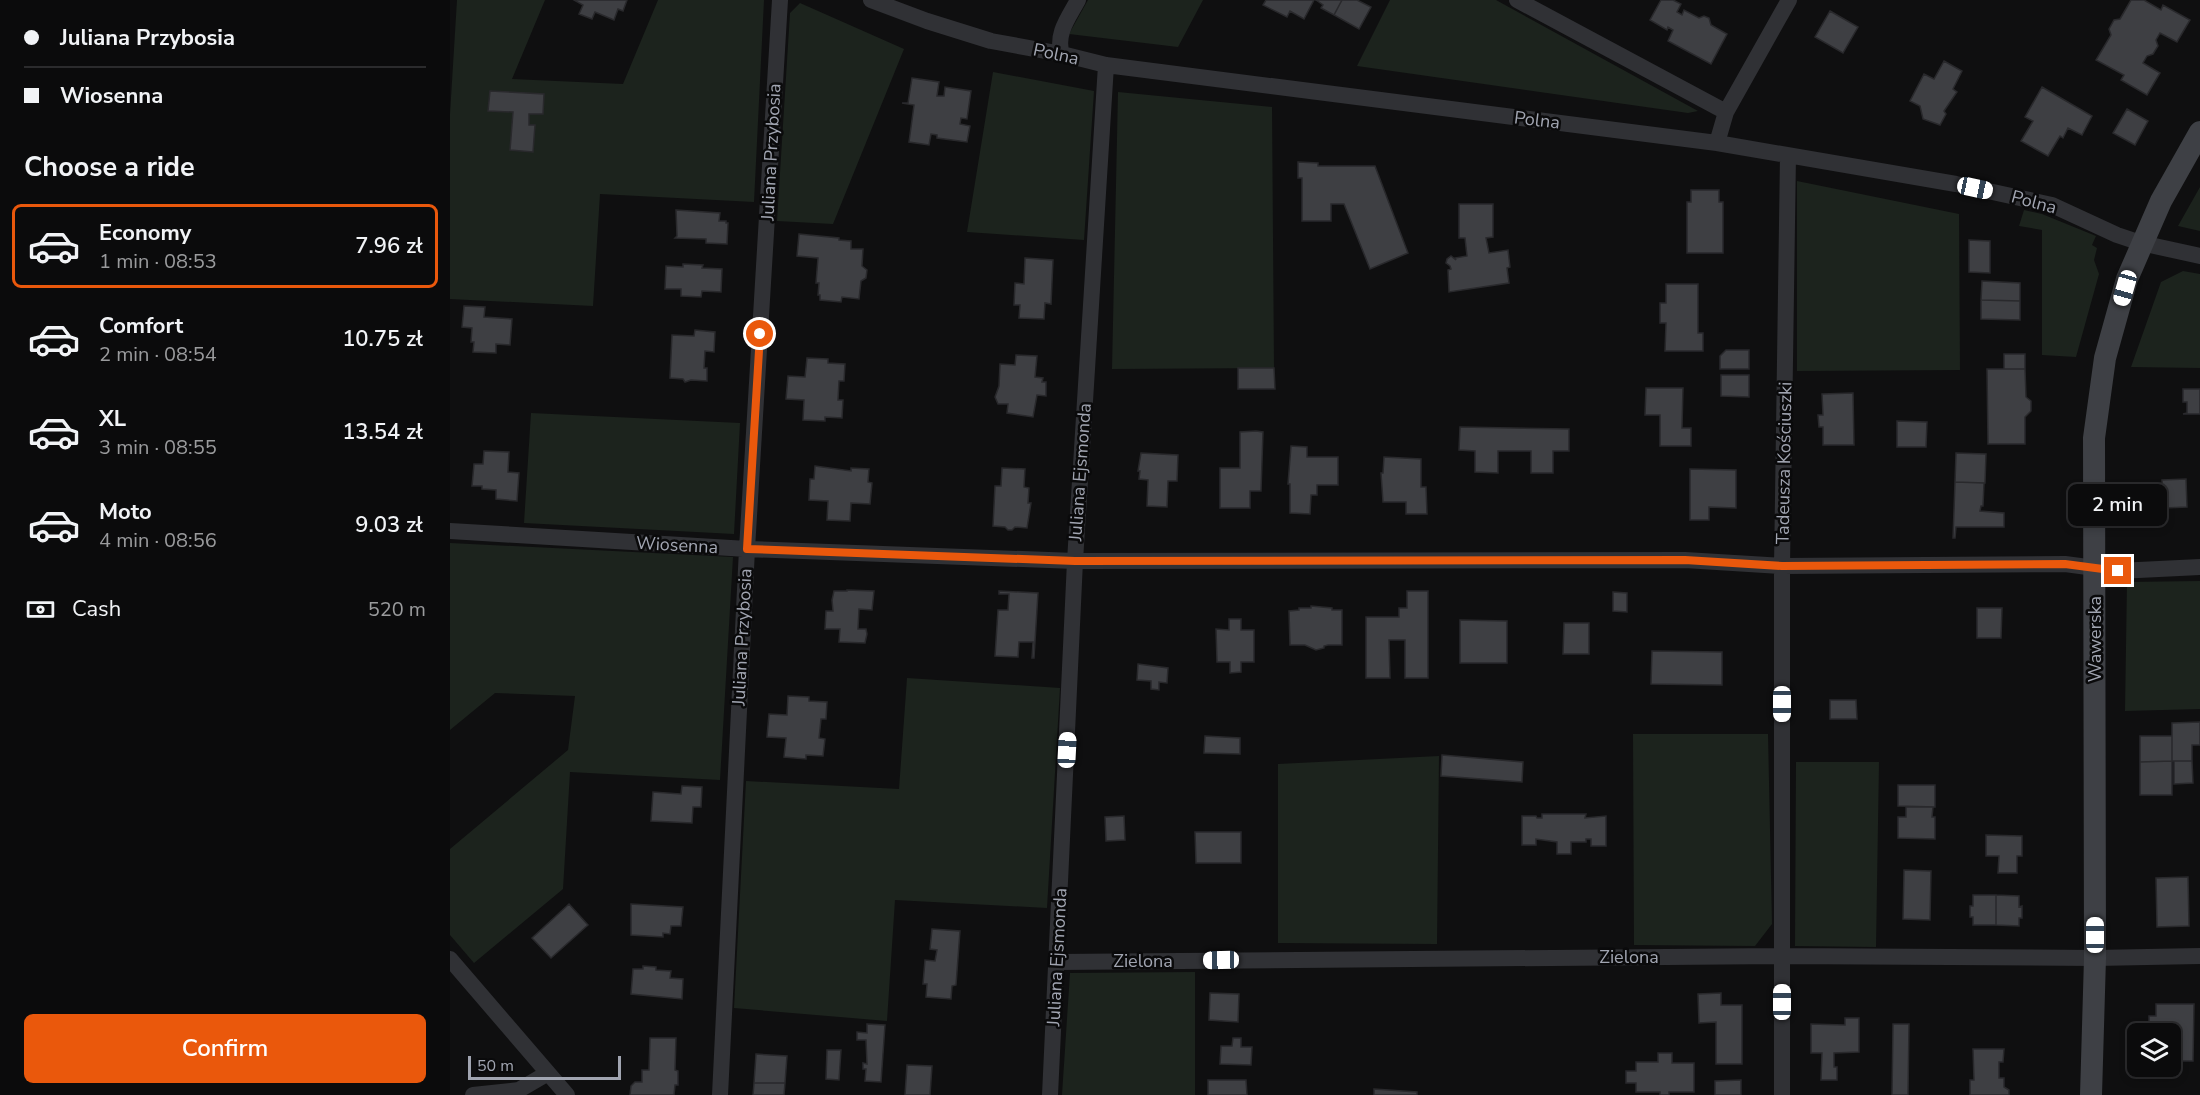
<!DOCTYPE html>
<html lang="en">
<head>
<meta charset="utf-8">
<style>
  body { margin:0; font-family:"Nunito Sans",sans-serif; background:#141415; color:#f1f3f6; height:100vh; display:flex; flex-direction:column; font-size:22px; white-space:nowrap }
  * { box-sizing:border-box; margin:0 }
  p { font-size:20px; color:#9a9b9d }
  .icon { flex:none; width:33px; height:33px; fill:none; stroke:currentColor; stroke-width:2; stroke-linecap:round; stroke-linejoin:round }
  .map { position:relative; flex:1; overflow:hidden }
  .details { display:flex; flex-direction:column; background:#0b0b0c; width:450px }
  .details>* { flex:none }
  .guide { display:grid; align-content:center; height:132px; padding:0 24px; background:#0b0b0c }
  .buttons { position:absolute; left:1677px; top:1023px; display:grid; gap:12px }
  .buttons a { display:grid; place-items:center; width:54px; height:54px; border-radius:9px; background:#0b0b0c; box-shadow:0 3px 9px #0003,0 0 0 2px #2b2b2d; font-size:30px }
  .scale { position:absolute; left:18px; bottom:15px; width:153px; box-sizing:border-box; padding-left:6px; border:3px solid #a1a5b1; border-top:0; font-size:16px; line-height:21px; white-space:nowrap; color:#a1a5b1; -webkit-text-stroke:4px #0a0a0b; paint-order:stroke }
  .end { position:absolute; width:27px; height:27px; margin:-14px; border:8px solid #ea580c; background:#fff; box-shadow:0 0 0 3px #fff }
  .from { border-radius:50% }
  .bubble { position:absolute; height:42px; border-radius:9px; background:#0b0b0c; box-shadow:0 3px 9px #0003,0 0 0 2px #2b2b2d; font-size:20px; font-weight:600; line-height:42px; text-align:center }
  .car { position:absolute; width:18px; height:36px; margin:-18px -9px; border-radius:8px; box-shadow:0 0 4px 2px #0007; background:linear-gradient(#fff 24%,#345 0 40%,#fff 0 76%,#345 0 86%,#fff 0) }
  .guide b { display:flex; align-items:center; gap:21px; height:57px; font-size:22px }
  .guide b+b { border-top:2px solid #2b2b2d }
  .guide i { width:15px; height:15px; background:#f1f3f6 }
  ul { padding:0; list-style:none }
  li { display:flex; align-items:center; gap:18px; height:84px; margin:0 12px 9px; padding:0 12px; border:3px solid transparent; border-radius:9px }
  li div { flex:1 }
  li b { display:block; font-size:22px }
  li em { font-style:normal; font-weight:600 }
  li.on { border-color:#ea580c }
  li>.icon { width:54px; height:54px; stroke-width:1.5 }
  h2 { padding:0 24px; font-size:27px; line-height:72px }
  .pay { display:flex; align-items:center; gap:15px; height:66px; padding:0 24px; font-size:22px }
  .pay p { margin-inline-start:auto }
  .action { display:flex; gap:12px; margin-top:auto; padding:12px 24px }
  .action a { flex:1; height:69px; border-radius:9px; background:#ea580c; color:#fff; font-size:24px; font-weight:600; line-height:69px; text-align:center }
  main { display:flex; flex:1; min-height:0 }
  .map>svg:first-child { display:block }
  .green { fill:#1c231d }
  .building { fill:#3e3f43; stroke:#29292c; stroke-width:1.5 }
  .lines { fill:none; stroke-linecap:round; stroke-linejoin:round }
  .street { stroke:#303135; stroke-width:16 }
  .secondary { stroke:#3e4045; stroke-width:22 }
  .route { stroke:#ea580c; stroke-width:8 }
  .labels { text-anchor:middle; dominant-baseline:central; stroke-width:5; stroke-linejoin:round; paint-order:stroke }
  .street-label { font-size:18px; fill:#a1a5b1; stroke:#0a0a0b }
</style>
</head>
<body>
<main>
<section class="details">
<div class="guide">
<b><i class="from"></i>Juliana Przybosia</b>
<b><i></i>Wiosenna</b>
</div>
<h2>Choose a ride</h2>
<ul>
<li class="on"><svg class="icon" aria-label="car" viewBox="0 0 24 24"><path d="M5 17H2v-5l4-1 3-4h7l3 4 3 1v5h-3M9 17h6M6 11h13"/><circle cx="7" cy="17" r="2"/><circle cx="17" cy="17" r="2"/></svg><div><b>Economy</b><p>1 min · 08:53</p></div><em>7.96 zł</em></li>
<li><svg class="icon" aria-label="car" viewBox="0 0 24 24"><path d="M5 17H2v-5l4-1 3-4h7l3 4 3 1v5h-3M9 17h6M6 11h13"/><circle cx="7" cy="17" r="2"/><circle cx="17" cy="17" r="2"/></svg><div><b>Comfort</b><p>2 min · 08:54</p></div><em>10.75 zł</em></li>
<li><svg class="icon" aria-label="car" viewBox="0 0 24 24"><path d="M5 17H2v-5l4-1 3-4h7l3 4 3 1v5h-3M9 17h6M6 11h13"/><circle cx="7" cy="17" r="2"/><circle cx="17" cy="17" r="2"/></svg><div><b>XL</b><p>3 min · 08:55</p></div><em>13.54 zł</em></li>
<li><svg class="icon" aria-label="car" viewBox="0 0 24 24"><path d="M5 17H2v-5l4-1 3-4h7l3 4 3 1v5h-3M9 17h6M6 11h13"/><circle cx="7" cy="17" r="2"/><circle cx="17" cy="17" r="2"/></svg><div><b>Moto</b><p>4 min · 08:56</p></div><em>9.03 zł</em></li>
</ul>
<div class="pay"><svg class="icon" aria-label="cash" viewBox="0 0 24 24"><path d="M3 7h18v10H3z"/><circle cx="12" cy="12" r="2"/></svg>Cash<p>520 m</p></div>
<div class="action"><a>Confirm</a></div>
</section>
<div class="map">
<svg width="1750" height="1095" viewBox="0 0 1750 1095">
  <rect width="100%" height="100%" fill="#0f0f10"/>
  <!-- green -->
  <path class="green" d="M7,0H95L62,79L173,84L208,0H314L304,202L150,194L143,306L0,299V114Z
    M638,0H753L728,47L619,34Z
    M940,0H1046L1248,111L1238,113L907,66Z
    M350,3L454,49L383,224L327,221L340,13Z
    M543,72L644,91L634,240L517,232Z
    M668,92L822,107L824,368L662,369Z
    M1347,181L1509,214L1510,370L1347,371Z
    M1750,187V231L1728,226Z
    M1574,210L1592,214L1646,236L1642,245L1647,248L1644,260L1649,274L1626,357L1592,355V230L1569,226Z
    M1733,271L1750,274V368L1681,367L1711,282Z
    M81,413L290,423L284,534L74,523Z
    M0,543L283,557L270,780L120,772L113,889L24,963L0,935V849L118,750L125,696L45,693L0,730Z
    M1750,581V709L1675,711L1677,582Z
    M457,678L610,688L597,908L445,900L437,1021L284,1008L296,781L449,789Z
    M1183,734H1318L1322,924L1305,946L1184,945Z
    M989,756L987,944L828,943V764Z
    M1346,762H1429L1426,947L1345,946Z
    M745,972V1095H612L620,973Z"/>
  <!-- building -->
  <path class="building" d="M124,0H177L173,11L168,9L164,20L145,12L142,19L129,14L133,5Z
    M816,0H864L854,19L840,11L837,17L813,5Z
    M866,0H865H892L884,15L871,8L873,5Z
    M892,0H907L921,7L909,29L884,15Z
    M1211,0H1223L1231,4L1227,12L1232,15L1234,10L1249,18L1254,16L1259,18L1261,25L1277,34L1261,64L1218,41L1223,30L1218,27L1217,30L1200,20Z
    M1681,0H1694L1711,10L1713,5L1740,20L1727,42L1710,33L1706,40L1708,46L1703,54L1697,56L1693,63L1710,73L1697,95L1671,80L1674,75L1646,60L1661,35L1659,29L1664,20L1670,19Z
    M1380,11L1408,27L1393,53L1365,37Z
    M1494,61L1512,71L1503,89L1507,92L1494,111L1496,114L1490,125L1473,119L1470,106L1460,101L1474,74L1484,79Z
    M462,78L489,82L487,96H494L495,87L521,91L517,119L511,118L510,124L520,126L517,142L487,138V135L481,134L479,145L459,142L464,105L452,103H458Z
    M1592,87L1642,116L1632,135L1618,128L1613,138L1610,136L1598,156L1571,141L1583,121L1575,117Z
    M40,91L94,94L93,114H79V125H85L83,152L60,150L63,112L38,111Z
    M1677,109L1698,121L1685,145L1663,133Z
    M848,162L868,163V166H925L958,253L920,269L894,204H881V221H852V178H848Z
    M1241,190H1269V202H1273V253H1237V202H1241Z
    M1009,204H1043V237L1036,238L1039,253L1058,250L1060,267L1057,268L1059,283L999,292L998,270L1001,269L1000,266L996,263L997,259L1001,256L1006,260L1005,258L1017,256L1015,238H1009Z
    M226,210L270,213L269,221H276V223H278L277,244L256,243V239L225,238L227,236Z
    M349,234L389,238V240L401,241V249H413L412,266L417,270L416,278L411,281L409,299L392,297L391,302L370,300V295H368L369,283H366L368,258L347,256Z
    M1519,240L1540,241V273L1519,272Z
    M575,258L603,260L601,304L595,303L594,319L569,318L570,305H564L565,283L574,284Z
    M233,264L253,265L252,268L272,269L271,292L252,291L251,297L231,296V289H215L216,266L233,267Z
    M1532,281L1570,283V301L1531,300Z
    M1216,284H1248V333H1253V351H1215L1216,323H1210V303H1216Z
    M1531,300L1570,301V320L1531,319Z
    M14,306L35,307L34,317L62,319L60,345L46,344V353L23,352L24,342H21L22,328L12,327Z
    M245,330L265,332L264,352L255,351L254,368H257V381L241,380L235,382L233,379L220,378L222,335L244,336Z
    M1276,350H1299V369H1270V356Z
    M1554,354H1575V369H1554Z
    M566,355L587,356L585,377L593,378L592,382H596V396L587,395L583,417L557,413L558,404H548L545,397L549,386L550,364L565,365Z
    M357,358L378,359V363L395,364L394,381H389L388,400H393L392,418L375,417V421L353,420L354,400L336,399L338,376L355,377Z
    M788,368H824L825,389H788Z
    M1537,369H1575L1576,397L1581,401V411L1575,417V444H1538Z
    M1271,375H1299V397L1271,396Z
    M1196,388H1233L1232,428H1241V446H1210V415H1195Z
    M1733,389H1750V414H1733L1737,413V402H1733Z
    M1403,393L1404,445H1373V427H1369L1368,415H1373L1372,394Z
    M1447,421L1477,422L1476,447H1447Z
    M1010,427L1119,429V451H1103V473H1081V451H1048V473L1025,472V451L1009,450Z
    M806,431L813,432L811,491H800V508H770V468H790V432Z
    M841,446L857,447V457H888V485H867V495H861L860,514L840,513V484H838Z
    M34,451L59,452L58,472L69,473L67,501L46,499V490L32,489V486H22L24,464H33Z
    M691,453L728,455L727,481H718L717,507L697,506L698,480L689,479L690,471H688Z
    M1506,453L1536,454L1535,483L1505,482Z
    M934,457L971,459V487H976L977,514H956V502H933L931,473H933Z
    M365,466L401,471V468L419,469L418,482L422,483L420,504L401,503L400,521L377,520L378,501L359,500L360,479H364Z
    M552,468L575,469L574,487L579,488L578,503H581L577,528L565,527L562,530H558L555,527L543,526L545,486H551Z
    M1240,469L1286,470V508L1259,507V520H1240Z
    M1736,479L1737,507L1714,508L1712,480Z
    M1505,482L1534,483L1533,506H1531L1530,511L1554,513V527H1506L1505,538H1503Z
    M397,590L424,591L422,610L409,609L408,629H416L417,634L415,643L389,642L390,629H375L376,611H383L382,600L384,591H397Z
    M549,591L588,593L584,658H582L583,642H569L568,657L545,656L548,610H558L559,594H549Z
    M957,591H978V678H955V640H939L940,678H916V617H949V608H957Z
    M1163,592L1177,593V612L1163,611Z
    M861,606L882,608V610H892V645H878L874,646V648L866,650L855,645H840L839,611L849,610V608H861Z
    M1527,608H1552L1551,638H1527Z
    M779,619H791V630H804V662H791V672L780,673V662H767L766,629L779,630Z
    M1010,620L1057,621V663H1010Z
    M1114,623H1139V654H1113Z
    M1202,651L1272,652V685L1201,684Z
    M688,664L718,668L717,683L709,682V690L701,689V681L687,680Z
    M338,696L359,697V701L377,702L376,719H371L370,729L369,738L375,739L373,756L356,755V759L334,757L336,738L317,737L319,714L337,715Z
    M1380,700H1406L1407,719H1380Z
    M1750,722V745H1742V761H1722V723Z
    M755,736L790,738V754L754,753Z
    M1690,736H1722V761L1690,762Z
    M992,755L1073,762L1072,782L991,776Z
    M1722,761V795H1690V762Z
    M1724,761H1742L1743,783L1724,784Z
    M1448,785H1485V807L1448,806Z
    M232,786L252,787L251,807H243L242,823L201,821L203,792L231,794Z
    M1456,807H1483L1482,817H1485V839L1448,838V817H1456Z
    M1092,814H1136L1135,818L1156,816V846H1141V839H1136V842H1121V854H1107V842L1086,839V845H1072V816H1086L1087,818H1092Z
    M674,816L675,840L656,841L655,817Z
    M745,832H791V863H746Z
    M1536,835L1572,836V856H1567V873H1548L1549,856H1536Z
    M1454,870L1481,871L1480,920L1453,919Z
    M1738,877L1739,926L1707,927L1706,878Z
    M1523,895H1546V925H1523V917H1520V906H1523Z
    M1546,895L1569,896V907L1572,906V918H1569V926L1546,925Z
    M119,904L138,925L101,958L82,938Z
    M181,904L233,907L231,926H221L220,934L213,933V937L181,935Z
    M482,929L510,931L506,985L502,986L501,999L476,997L477,984H473L475,960L485,961L487,950L480,949Z
    M193,966L206,967V970L221,971L220,978L233,979L232,999L181,994L183,969H193Z
    M760,993L789,994L788,1022L759,1020Z
    M1271,993V1005H1292V1064H1266V1022L1249,1023L1248,994Z
    M1706,1004H1744L1743,1061H1720V1034H1699V1016H1706Z
    M1395,1018H1409V1052L1384,1053V1067H1387V1080H1371L1372,1053H1361V1024L1395,1025Z
    M417,1024L435,1025L431,1082L415,1081L416,1069H413V1063L417,1064L416,1040H407V1032L417,1033Z
    M1443,1024H1459L1458,1095H1442Z
    M200,1038H226L225,1070L228,1071V1085H225L224,1095H180L181,1086L185,1082H192V1070H199Z
    M783,1038H791V1047H802L801,1065L770,1064L771,1046H782Z
    M1523,1049H1554L1553,1062H1549V1078H1554V1087L1559,1090V1095H1520V1080H1524Z
    M377,1050H391L389,1080L376,1079Z
    M1208,1053H1222V1063H1244V1092H1219V1095H1210V1092H1186V1083H1176V1071H1186V1062H1208Z
    M306,1054L337,1056L335,1083H304Z
    M457,1065L482,1066L480,1095H455Z
    M758,1080H796L797,1095H758Z
    M1291,1080V1095H1265V1081Z
    M304,1083H335L334,1095H303Z
    M924,1089L967,1092V1095H924Z"/>
  <g class="lines">
    <!-- street -->
    <path class="street" d="M421,0L477,21L541,41L612,54L656,65L1267,143L1506,184L1602,205L1667,235L1691,243L1750,256
      M1067,0L1276,112
      M612,54C605,34 619,17 628,0
      M1267,143L1276,112L1339,0
      M0,531L297,549L625,561L1235,560L1332,566L1615,564L1668,571L1750,567
      M0,959L117,1095
      M608,962L1332,956L1645,958L1750,956
      M23,1095L69,1090L98,1073
      M270,1095L297,549L330,0
      M600,1095L625,561L656,65
      M1332,1095V566L1338,155"/>
    <!-- secondary -->
    <path class="secondary" d="M1641,1095L1645,958L1644,438L1655,358L1677,279L1711,201L1750,132"/>
  </g>
  <g class="lines">
    <!-- route -->
    <path class="route" d="M310,334L297,549L625,561L1235,560L1332,566L1615,564L1668,571"/>
  </g>
  <g class="labels">
    <!-- street labels -->
    <g class="street-label">
      <text transform="translate(606 54) rotate(12)">Polna</text>
      <text transform="translate(1087 120) rotate(7)">Polna</text>
      <text transform="translate(321 152) rotate(-87)">Juliana Przybosia</text>
      <text transform="translate(1584 202) rotate(15)">Polna</text>
      <text transform="translate(1334 463) rotate(-89)">Tadeusza Kościuszki</text>
      <text transform="translate(630 472) rotate(-86)">Juliana Ejsmonda</text>
      <text transform="translate(227 545) rotate(3)">Wiosenna</text>
      <text transform="translate(292 637) rotate(-87)">Juliana Przybosia</text>
      <text transform="translate(1645 639) rotate(-90)">Wawerska</text>
      <text transform="translate(607 957) rotate(-87)">Juliana Ejsmonda</text>
      <text x="1179" y="957">Zielona</text>
      <text x="693" y="961">Zielona</text>
    </g>
  </g>
</svg>
<div class="buttons">
<a><svg class="icon" aria-label="layers" viewBox="0 0 24 24"><path d="M12 4l9 5-9 5-9-5zM3 14l9 5 9-5"/></svg></a>
</div>
<div class="scale">50 m</div>
<i class="end from" style="left:310px;top:334px"></i>
<i class="end" style="left:1668px;top:571px"></i>
<div class="bubble" style="left:1618px;top:484px;width:99px">2 min</div>
<i class="car" style="left:1525px;top:188px;rotate:102deg"></i>
<i class="car" style="left:1675px;top:288px;rotate:196deg"></i>
<i class="car" style="left:1332px;top:704px;rotate:180deg"></i>
<i class="car" style="left:617px;top:750px;rotate:3deg"></i>
<i class="car" style="left:1645px;top:935px;rotate:0deg"></i>
<i class="car" style="left:771px;top:960px;rotate:269deg"></i>
<i class="car" style="left:1332px;top:1002px;rotate:0deg"></i>
</div>
</main>
</body>
</html>
